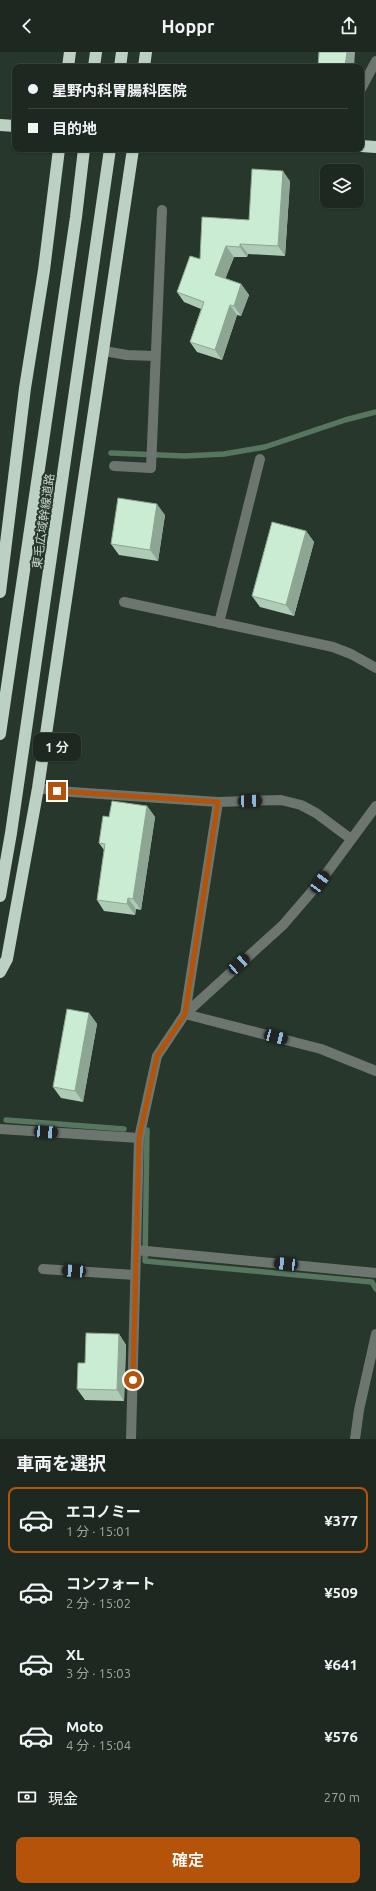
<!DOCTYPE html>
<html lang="ja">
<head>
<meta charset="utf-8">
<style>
  body { margin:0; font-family:Ubuntu,"Noto Sans JP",sans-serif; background:#2a352d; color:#f1f3f6; height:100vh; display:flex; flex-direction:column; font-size:15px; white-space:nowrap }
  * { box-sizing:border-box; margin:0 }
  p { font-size:13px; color:#a0a6a5 }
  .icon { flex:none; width:22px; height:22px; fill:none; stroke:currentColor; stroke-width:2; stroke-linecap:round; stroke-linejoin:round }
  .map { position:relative; height:1387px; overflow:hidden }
  .drawer { display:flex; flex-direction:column; background:#1d2920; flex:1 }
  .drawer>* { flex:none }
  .top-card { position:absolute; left:12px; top:12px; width:352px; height:88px; border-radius:8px; box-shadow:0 1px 3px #0004,0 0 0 1px #3b453e; display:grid; align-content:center; height:88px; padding:0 16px; background:#1d2920 }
  .controls { position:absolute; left:320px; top:112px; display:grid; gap:8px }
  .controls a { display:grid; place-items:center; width:44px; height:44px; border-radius:8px; background:#1d2920; box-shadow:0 1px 3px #0004,0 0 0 1px #3b453e; font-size:20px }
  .end { position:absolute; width:18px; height:18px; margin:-9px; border:5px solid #b45309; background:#fff; box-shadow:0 0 0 2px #fff }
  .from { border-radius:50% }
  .bubble { position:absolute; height:28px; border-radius:8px; background:#1d2920; box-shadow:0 1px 3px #0004,0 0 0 1px #3b453e; font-size:13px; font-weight:600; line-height:28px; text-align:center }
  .car { position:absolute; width:12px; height:24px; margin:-12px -6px; border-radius:5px; box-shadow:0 0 3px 1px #0007; background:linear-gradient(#222 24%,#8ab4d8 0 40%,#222 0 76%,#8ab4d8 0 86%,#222 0) }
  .top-card b { display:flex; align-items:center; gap:14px; height:38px; font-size:15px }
  .top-card b+b { border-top:1px solid #3b453e }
  .top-card i { width:10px; height:10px; background:#f1f3f6 }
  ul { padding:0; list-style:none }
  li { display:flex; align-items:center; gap:12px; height:66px; margin:0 8px 6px; padding:0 8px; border:2px solid transparent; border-radius:8px }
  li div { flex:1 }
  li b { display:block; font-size:15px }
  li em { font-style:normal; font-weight:600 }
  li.selected { border-color:#b45309 }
  li>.icon { width:36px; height:36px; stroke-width:1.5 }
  h2 { padding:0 16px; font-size:18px; line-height:48px }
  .pay { display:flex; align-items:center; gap:10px; height:44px; padding:0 16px; font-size:15px }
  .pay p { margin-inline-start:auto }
  .action { display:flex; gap:8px; margin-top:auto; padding:8px 16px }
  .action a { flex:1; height:46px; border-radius:8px; background:#b45309; color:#fff; font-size:16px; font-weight:600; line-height:46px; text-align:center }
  header { display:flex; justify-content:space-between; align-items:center; height:52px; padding:0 16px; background:#1d2920; font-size:18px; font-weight:600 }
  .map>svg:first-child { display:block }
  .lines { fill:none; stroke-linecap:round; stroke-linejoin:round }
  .stream { stroke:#56765f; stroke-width:5.5 }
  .minor { stroke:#6d756f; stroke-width:10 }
  .highway { stroke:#bdd1c2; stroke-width:12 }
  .wall { fill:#adcbb5 }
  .shaded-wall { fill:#8da593 }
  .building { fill:#c9ecd2; stroke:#8da593 }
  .route { stroke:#b45309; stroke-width:5 }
  .labels { text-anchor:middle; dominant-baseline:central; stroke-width:4; stroke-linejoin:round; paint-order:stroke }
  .street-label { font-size:12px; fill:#cbd5cd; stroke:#27372b }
</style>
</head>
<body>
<header><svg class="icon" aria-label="back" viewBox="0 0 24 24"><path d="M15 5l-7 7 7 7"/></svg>Hoppr<svg class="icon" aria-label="share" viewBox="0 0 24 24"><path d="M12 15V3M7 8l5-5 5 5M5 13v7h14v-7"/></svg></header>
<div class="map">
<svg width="376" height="1387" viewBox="0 0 376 1387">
  <rect width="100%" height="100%" fill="#27372b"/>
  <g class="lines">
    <!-- stream -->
    <path class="stream" d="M111,401L185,404L224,402L265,395L345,368L376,360
      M6,1068L124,1077
      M147,1078L145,1209L372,1230L376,1237"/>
    <!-- minor -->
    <path class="minor" d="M361,37L376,9
      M104,299L127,303L155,304
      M114,414L151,416L162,158
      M124,550L333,595L351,602L376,616
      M219,571L260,407
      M38,736L57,739L218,750L281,748L301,753L316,761L351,787
      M185,962L218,750
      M185,962L321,997L376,1019
      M0,1077L139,1086
      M136,1198L376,1221
      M43,1217L135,1223
      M131,1387L139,1086L157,1004L185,962L283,873L320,830L376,754
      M355,1387L359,1358L376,1282"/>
    <!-- highway -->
    <path class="highway" d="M68,15L70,0
      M94,15L96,0
      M120,15L122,0
      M144,15L146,0
      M0,73L15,74
      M361,94L376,95
      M0,540L25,336L44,218L59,97
      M0,682L76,165L84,97
      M0,844L11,781L110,97
      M0,920L7,907L38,736L133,97"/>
  </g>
  <!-- wall -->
  <path class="wall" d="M290,129L285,204L248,202L247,205H234L225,226L241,232L249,243L241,264L237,263L222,308L197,300L190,290L201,257L184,250L177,240L200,207L249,168Z
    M165,463L158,509L119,503L111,492Z
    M306,479L314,490L294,564L260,555L252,544Z
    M147,754L155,765L141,858L136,857L135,863L104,859L97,848L104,798L99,791L109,765Z
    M89,961L97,972L83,1050L61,1046L53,1035Z
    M119,1282L126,1293L124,1349L85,1348L77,1337L85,1311Z"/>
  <!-- shaded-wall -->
  <path class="shaded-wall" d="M347,0H355L354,15H345Z
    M283,119L290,129L285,204L278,194Z
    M240,192L248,202L247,205L240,195Z
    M226,194L234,205L223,233L215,223Z
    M241,232L249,243L241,264L234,254Z
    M230,253L237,263L222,308L215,298Z
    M157,452L165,463L158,509L150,498Z
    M306,479L314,490L294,564L286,553Z
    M147,754L155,765L141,858L133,847Z
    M128,846L136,857L135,863L127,852Z
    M89,961L97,972L83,1050L75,1039Z
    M119,1282L126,1293L124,1349L117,1338Z"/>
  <!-- building -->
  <path class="building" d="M319,0H347L345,15H318Z
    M252,117L283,119L278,194L240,192V195L226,194L215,223L241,232L234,254L230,253L215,298L190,290L204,250L177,240L190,204L200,207L202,165L249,168Z
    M118,446L157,452L150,498L111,492Z
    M272,470L306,479L286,553L252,544Z
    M112,749L147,754L133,847L128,846L127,852L97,848L105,792L99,791L103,764L109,765Z
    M67,957L89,961L75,1039L53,1035Z
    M86,1281L119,1282L117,1338L77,1337L78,1311H85Z"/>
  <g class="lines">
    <!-- route -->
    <path class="route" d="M57,739L218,750L185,962L157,1004L139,1086L133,1328"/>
  </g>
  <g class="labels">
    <!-- street labels -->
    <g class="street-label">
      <text transform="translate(43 469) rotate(-82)">東毛広域幹線道路</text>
    </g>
  </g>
</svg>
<div class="controls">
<a><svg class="icon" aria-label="layers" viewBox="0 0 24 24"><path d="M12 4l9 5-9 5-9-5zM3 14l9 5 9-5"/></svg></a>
</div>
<i class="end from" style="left:133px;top:1328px"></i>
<i class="end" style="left:57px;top:739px"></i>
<div class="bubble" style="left:33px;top:681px;width:48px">1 分</div>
<i class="car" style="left:250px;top:749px;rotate:88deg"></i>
<i class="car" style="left:320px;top:830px;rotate:36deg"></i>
<i class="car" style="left:239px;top:912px;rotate:48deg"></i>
<i class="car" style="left:276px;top:985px;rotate:105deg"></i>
<i class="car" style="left:46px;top:1080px;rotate:94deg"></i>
<i class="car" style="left:286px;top:1212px;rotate:276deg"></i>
<i class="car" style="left:74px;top:1219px;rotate:274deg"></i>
<div class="top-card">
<b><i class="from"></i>星野内科胃腸科医院</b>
<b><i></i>目的地</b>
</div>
</div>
<section class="drawer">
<h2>車両を選択</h2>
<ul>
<li class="selected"><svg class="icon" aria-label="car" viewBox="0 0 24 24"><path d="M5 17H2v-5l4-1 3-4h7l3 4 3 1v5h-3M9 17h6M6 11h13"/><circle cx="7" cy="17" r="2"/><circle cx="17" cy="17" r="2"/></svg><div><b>エコノミー</b><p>1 分 · 15:01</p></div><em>¥377</em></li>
<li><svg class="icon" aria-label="car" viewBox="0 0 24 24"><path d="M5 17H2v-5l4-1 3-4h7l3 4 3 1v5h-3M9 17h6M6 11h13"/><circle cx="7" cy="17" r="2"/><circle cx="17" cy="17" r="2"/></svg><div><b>コンフォート</b><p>2 分 · 15:02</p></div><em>¥509</em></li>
<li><svg class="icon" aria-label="car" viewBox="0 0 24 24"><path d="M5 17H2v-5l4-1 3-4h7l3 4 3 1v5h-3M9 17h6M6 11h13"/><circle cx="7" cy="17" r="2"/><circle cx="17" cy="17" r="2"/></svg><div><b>XL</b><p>3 分 · 15:03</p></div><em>¥641</em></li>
<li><svg class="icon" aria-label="car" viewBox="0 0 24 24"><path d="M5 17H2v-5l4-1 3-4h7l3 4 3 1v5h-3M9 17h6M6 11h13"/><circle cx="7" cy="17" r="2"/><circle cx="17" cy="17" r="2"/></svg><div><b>Moto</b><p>4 分 · 15:04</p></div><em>¥576</em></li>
</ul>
<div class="pay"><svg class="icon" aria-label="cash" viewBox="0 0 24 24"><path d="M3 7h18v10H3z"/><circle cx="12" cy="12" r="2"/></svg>現金<p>270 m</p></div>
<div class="action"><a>確定</a></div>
</section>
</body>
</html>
